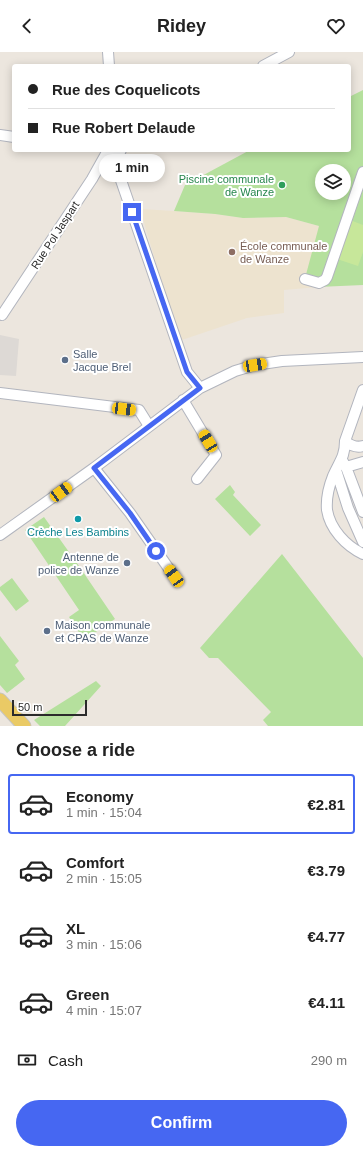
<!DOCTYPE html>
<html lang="en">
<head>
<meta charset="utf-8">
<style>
  body { margin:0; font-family:Arial,sans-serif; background:#f2f2f2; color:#222; height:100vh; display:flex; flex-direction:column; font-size:15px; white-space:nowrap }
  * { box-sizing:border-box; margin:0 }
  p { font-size:13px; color:#767676 }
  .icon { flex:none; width:22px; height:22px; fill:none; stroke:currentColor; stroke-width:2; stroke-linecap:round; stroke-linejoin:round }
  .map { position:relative; height:674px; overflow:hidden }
  .sheet { display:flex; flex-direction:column; background:#fff; flex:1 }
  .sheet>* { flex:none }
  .banner { position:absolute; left:12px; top:12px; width:339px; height:88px; border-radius:4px; box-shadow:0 2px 10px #0003; display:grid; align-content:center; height:88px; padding:0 16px; background:#fff }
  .fabs { position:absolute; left:315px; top:112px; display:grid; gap:8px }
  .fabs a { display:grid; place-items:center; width:36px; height:36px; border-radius:50%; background:#fff; box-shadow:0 2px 10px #0003; font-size:20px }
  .scale { position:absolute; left:12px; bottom:10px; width:75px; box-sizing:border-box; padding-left:4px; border:2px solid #2b2b2b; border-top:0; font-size:11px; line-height:14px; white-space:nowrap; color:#2b2b2b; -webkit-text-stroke:3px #fff; paint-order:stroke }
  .end { position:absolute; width:18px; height:18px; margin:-9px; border:5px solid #4667f2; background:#fff; box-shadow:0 0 0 2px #fff }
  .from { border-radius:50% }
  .bubble { position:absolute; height:28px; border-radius:14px; background:#fff; box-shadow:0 2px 10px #0003; font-size:13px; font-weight:800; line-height:28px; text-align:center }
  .car { position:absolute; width:12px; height:24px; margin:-12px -6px; border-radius:5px; box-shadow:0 0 3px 1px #0007; background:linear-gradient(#f5c518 24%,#345 0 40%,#f5c518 0 76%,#345 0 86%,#f5c518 0) }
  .banner b { display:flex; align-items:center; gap:14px; height:38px; font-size:15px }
  .banner b+b { border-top:1px solid #e0e0e0 }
  .banner i { width:10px; height:10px; background:#222 }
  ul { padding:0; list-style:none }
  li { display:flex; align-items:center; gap:12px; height:60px; margin:0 8px 6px; padding:0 8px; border:2px solid transparent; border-radius:4px }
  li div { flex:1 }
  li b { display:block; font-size:15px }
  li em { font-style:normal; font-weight:800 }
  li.current { border-color:#4667f2 }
  li>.icon { width:36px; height:36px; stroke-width:1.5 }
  h2 { padding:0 16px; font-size:18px; line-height:48px }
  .pay { display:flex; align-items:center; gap:10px; height:44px; padding:0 16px; font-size:15px }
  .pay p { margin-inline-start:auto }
  .cta { display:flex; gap:8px; margin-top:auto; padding:8px 16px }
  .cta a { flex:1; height:46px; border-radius:24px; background:#4667f2; color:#fff; font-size:16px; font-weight:800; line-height:46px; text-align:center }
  header { display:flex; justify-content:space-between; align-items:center; height:52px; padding:0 16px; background:#fff; font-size:18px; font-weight:800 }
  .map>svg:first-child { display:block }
  .education { fill:#ede3cf }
  .green { fill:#b5e09d; fill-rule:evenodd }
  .pitch { fill:#c7e79a }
  .plaza { fill:#ddd9d5 }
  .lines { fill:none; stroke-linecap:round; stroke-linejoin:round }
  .minor-casing { stroke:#b2b5be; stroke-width:12 }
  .major-casing { stroke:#c4c4c4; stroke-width:15 }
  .minor { stroke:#fff; stroke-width:10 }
  .major { stroke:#eaca65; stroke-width:13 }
  .route { stroke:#4667f2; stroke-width:5 }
  .leisure-dot { fill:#2e9e5b; stroke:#fff; stroke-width:1.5 }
  .education-dot { fill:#8d6e63; stroke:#fff; stroke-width:1.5 }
  .service-dot { fill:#5c6f8a; stroke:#fff; stroke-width:1.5 }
  .culture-dot { fill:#0f9aa8; stroke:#fff; stroke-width:1.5 }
  .labels { text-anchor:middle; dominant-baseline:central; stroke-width:4; stroke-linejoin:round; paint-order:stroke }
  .leisure-label { font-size:11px; fill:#27864d; stroke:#fff; text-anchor:end }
  .street-label { font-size:11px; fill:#2b2b2b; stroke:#fff }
  .education-label { font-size:11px; fill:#785e54; stroke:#fff; text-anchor:start }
  .service-label { font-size:11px; fill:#4e5e75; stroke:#fff; text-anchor:start }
  .culture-label { font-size:11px; fill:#0d838f; stroke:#fff }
</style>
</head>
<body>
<header><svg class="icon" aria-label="back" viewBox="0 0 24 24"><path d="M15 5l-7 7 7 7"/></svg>Ridey<svg class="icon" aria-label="heart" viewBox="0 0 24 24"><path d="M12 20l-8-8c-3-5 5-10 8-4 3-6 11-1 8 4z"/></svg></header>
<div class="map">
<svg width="363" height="674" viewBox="0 0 363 674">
  <rect width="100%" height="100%" fill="#ece6de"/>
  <!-- education -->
  <path class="education" d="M140,157L174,159L215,162L243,166L286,165L319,174L318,235L284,238V261L247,266L179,289Z"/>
  <!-- green -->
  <path class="green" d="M363,38V233L318,235L304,230L319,174L286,165L243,166L215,162L174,159L185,133L250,98H349V45ZM322,119H344V141H322Z
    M230,433L235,440L233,443L261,473L250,484L215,447Z
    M44,465L79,514L115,567L84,588L69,565L79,558L25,478Z
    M282,502L363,606V674H268L263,668L271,660L218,606H209L200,596L262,525Z
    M12,526L29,549L16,559L0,538V535Z
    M0,584L19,609L15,613L25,627L7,641L0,633Z
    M96,629L101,634L65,674H40L34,668Z"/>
  <!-- pitch -->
  <path class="pitch" d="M350,168L363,173V200L358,214L337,207Z"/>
  <!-- plaza -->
  <path class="plaza" d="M0,283L19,287L16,324L0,323Z"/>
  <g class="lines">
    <defs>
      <path id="minor" d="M108,0L109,14
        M263,14L289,0
        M0,83L14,85
        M107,103C113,107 119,104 121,98
        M113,105L187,320L200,336
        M305,227L319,231L325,228L327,225L363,120
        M0,262L2,263L92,127L106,102
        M363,338L345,389C351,394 356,396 363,394
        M0,341L139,358L149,374
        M183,348L216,403L197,427
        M345,389C345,405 339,410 333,424C329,434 326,446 327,458C330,477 346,494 363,502
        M342,408L346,415L363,460
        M346,415L363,410
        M94,416L130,461L174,524
        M336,418L348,456L363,490
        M0,483L94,416L200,336L235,319L255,313L282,309L363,305"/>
      <path id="major" d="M0,648L24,674"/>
    </defs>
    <!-- minor casing -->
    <use href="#minor" class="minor-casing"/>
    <!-- major casing -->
    <use href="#major" class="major-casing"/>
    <!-- minor -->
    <use href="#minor" class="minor"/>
    <!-- major -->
    <use href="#major" class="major"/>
  </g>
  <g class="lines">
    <!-- route -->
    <path class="route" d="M132,160L187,320L200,336L94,416L130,461L156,499"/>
  </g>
  <!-- markers -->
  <circle class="leisure-dot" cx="282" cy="133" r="4"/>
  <circle class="education-dot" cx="232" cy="200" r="4"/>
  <g class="service-dot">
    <circle cx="65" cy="308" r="4"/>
    <circle cx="127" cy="511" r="4"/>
    <circle cx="47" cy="579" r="4"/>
  </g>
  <circle class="culture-dot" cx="78" cy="467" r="4"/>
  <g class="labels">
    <!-- leisure labels -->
    <g class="leisure-label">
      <text x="274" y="127">Piscine communale<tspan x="274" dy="13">de Wanze</tspan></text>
    </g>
    <!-- street labels -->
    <g class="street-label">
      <text transform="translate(55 183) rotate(-57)">Rue Pol Jaspart</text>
    </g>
    <!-- education labels -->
    <g class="education-label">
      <text x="240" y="194">École communale<tspan x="240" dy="13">de Wanze</tspan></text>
    </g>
    <!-- service labels -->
    <g class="service-label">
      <text x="73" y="302">Salle<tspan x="73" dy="13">Jacque Brel</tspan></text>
      <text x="119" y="505" text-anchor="end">Antenne de<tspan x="119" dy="13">police de Wanze</tspan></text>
      <text x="55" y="573">Maison communale<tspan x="55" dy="13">et CPAS de Wanze</tspan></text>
    </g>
    <!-- culture labels -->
    <g class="culture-label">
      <text x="78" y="480">Crèche Les Bambins</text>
    </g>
  </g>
</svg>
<div class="fabs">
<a><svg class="icon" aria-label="layers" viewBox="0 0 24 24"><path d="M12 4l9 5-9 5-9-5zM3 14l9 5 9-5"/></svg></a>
</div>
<div class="scale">50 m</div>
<i class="end from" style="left:156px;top:499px"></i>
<i class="end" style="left:132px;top:160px"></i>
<div class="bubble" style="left:99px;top:102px;width:66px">1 min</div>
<i class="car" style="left:255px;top:313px;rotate:81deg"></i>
<i class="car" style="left:124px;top:357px;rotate:97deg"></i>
<i class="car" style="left:208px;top:389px;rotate:329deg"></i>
<i class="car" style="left:61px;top:440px;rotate:54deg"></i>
<i class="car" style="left:174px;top:524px;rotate:325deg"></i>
<div class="banner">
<b><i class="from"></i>Rue des Coquelicots</b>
<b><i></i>Rue Robert Delaude</b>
</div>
</div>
<section class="sheet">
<h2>Choose a ride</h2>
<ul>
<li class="current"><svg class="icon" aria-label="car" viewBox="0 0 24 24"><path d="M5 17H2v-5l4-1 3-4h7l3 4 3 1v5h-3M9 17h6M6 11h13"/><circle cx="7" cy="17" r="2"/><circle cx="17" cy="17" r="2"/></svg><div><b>Economy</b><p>1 min · 15:04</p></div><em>€2.81</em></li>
<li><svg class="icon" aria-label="car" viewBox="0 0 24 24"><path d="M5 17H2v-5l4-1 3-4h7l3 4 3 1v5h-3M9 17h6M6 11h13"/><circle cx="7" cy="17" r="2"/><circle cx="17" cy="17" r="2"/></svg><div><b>Comfort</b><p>2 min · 15:05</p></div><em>€3.79</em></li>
<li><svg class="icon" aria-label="car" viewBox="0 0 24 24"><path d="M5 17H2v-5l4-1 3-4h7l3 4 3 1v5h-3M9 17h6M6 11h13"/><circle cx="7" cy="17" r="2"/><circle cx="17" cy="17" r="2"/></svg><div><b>XL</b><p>3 min · 15:06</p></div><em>€4.77</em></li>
<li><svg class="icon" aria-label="car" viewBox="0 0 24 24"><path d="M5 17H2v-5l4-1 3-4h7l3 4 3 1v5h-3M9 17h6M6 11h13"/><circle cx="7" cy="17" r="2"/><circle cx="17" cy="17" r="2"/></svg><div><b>Green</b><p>4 min · 15:07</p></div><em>€4.11</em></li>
</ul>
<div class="pay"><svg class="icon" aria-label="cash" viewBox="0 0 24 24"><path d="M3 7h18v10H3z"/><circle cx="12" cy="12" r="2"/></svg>Cash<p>290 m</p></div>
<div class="cta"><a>Confirm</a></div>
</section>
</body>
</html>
